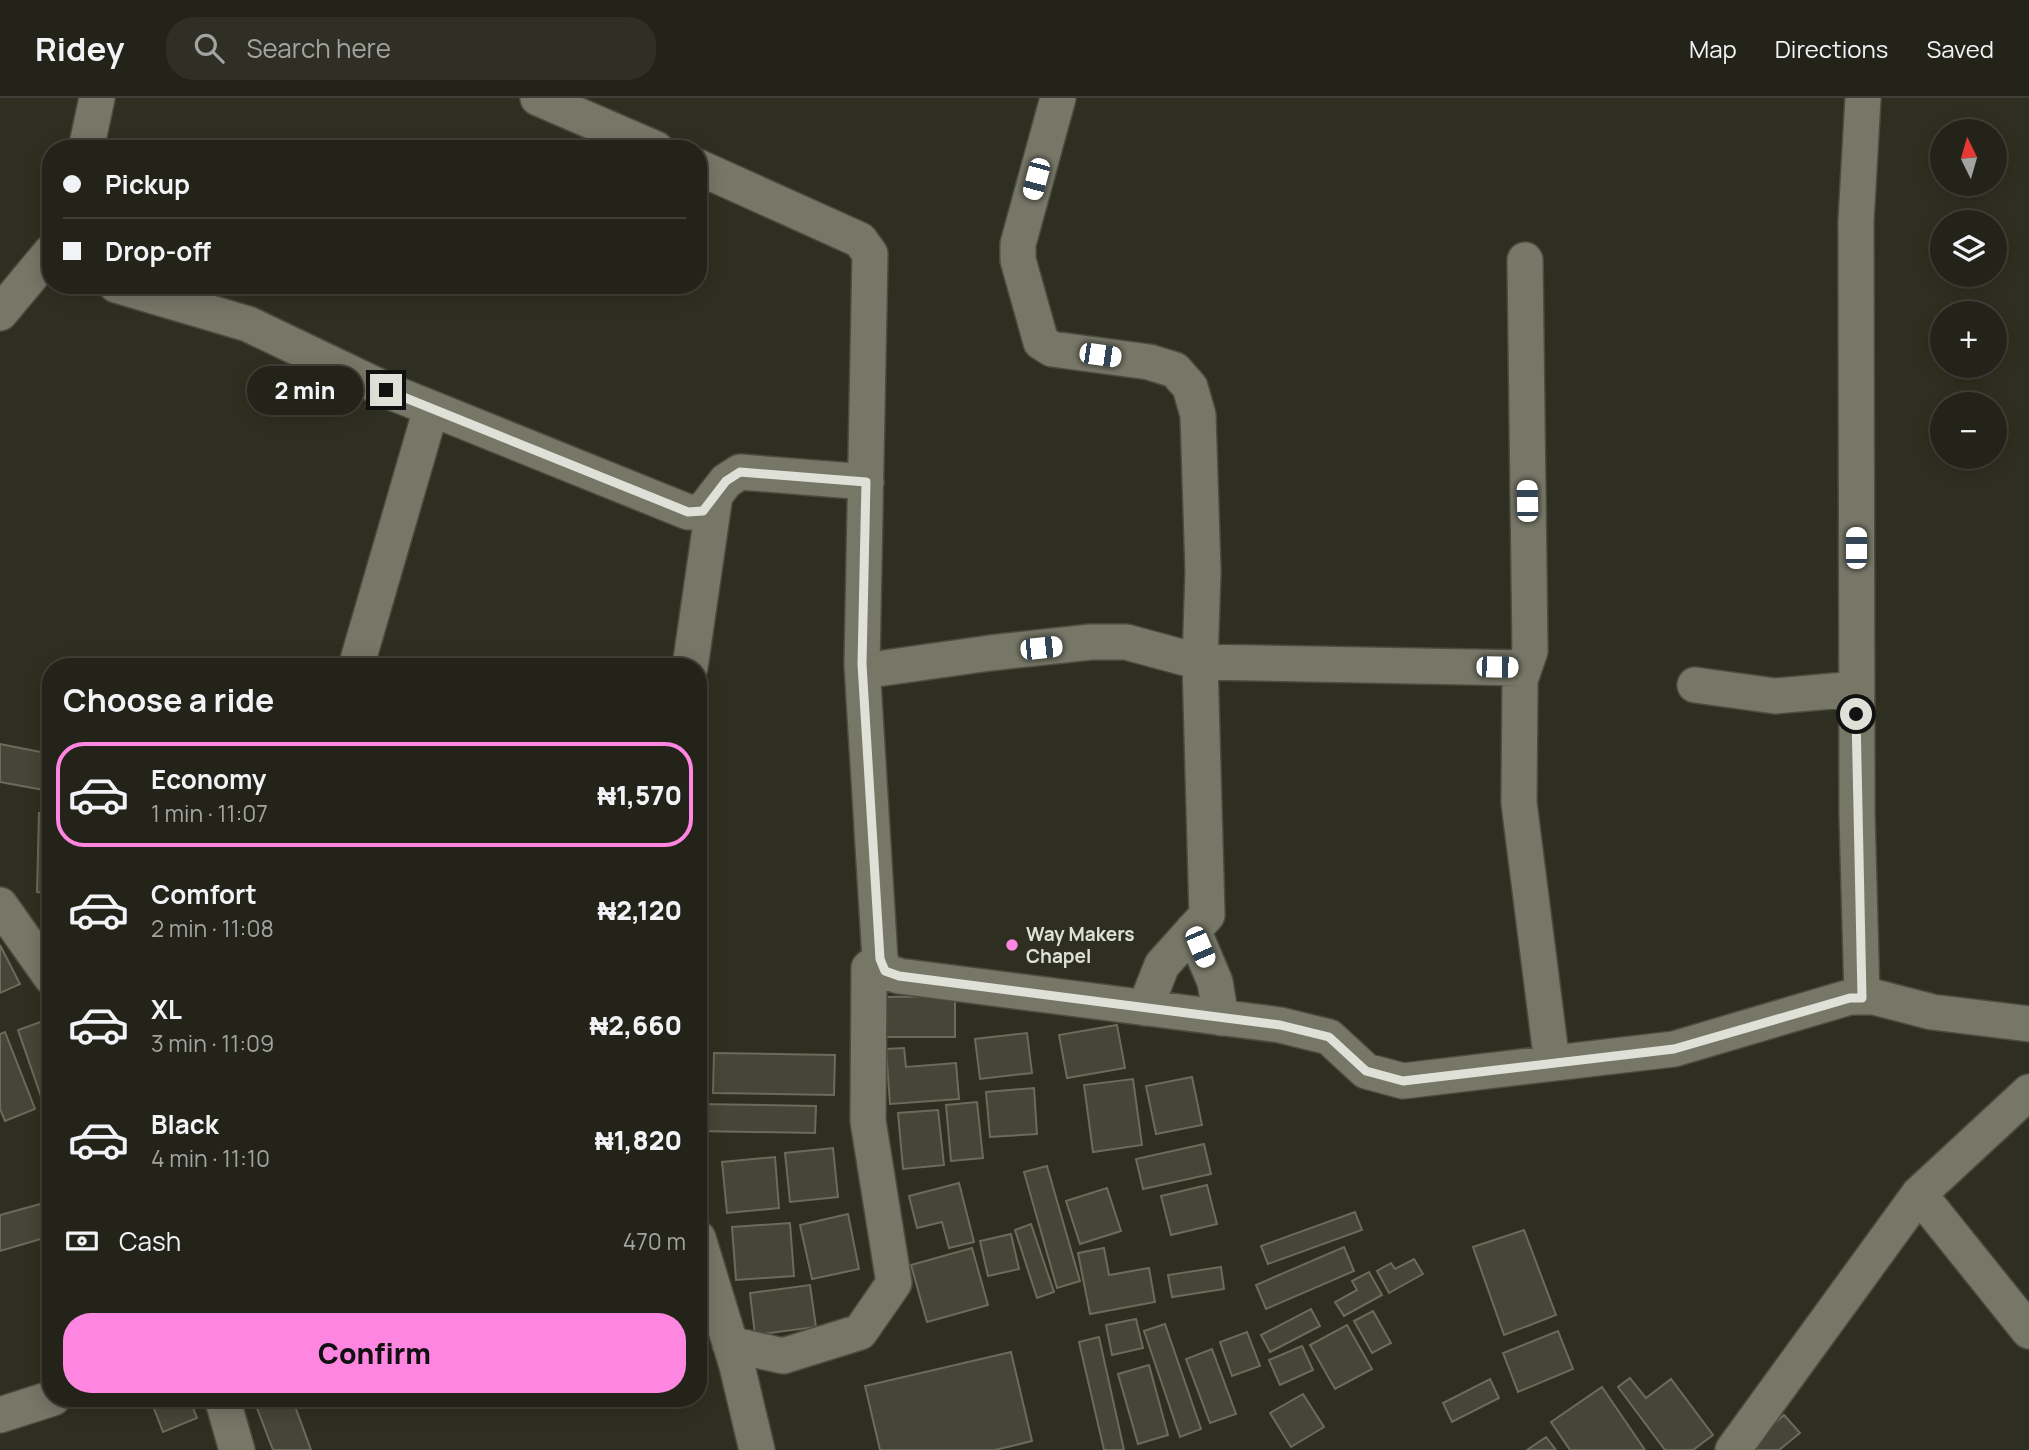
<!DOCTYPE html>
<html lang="en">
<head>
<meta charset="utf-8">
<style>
  body { margin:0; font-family:Manrope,sans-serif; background:#2f2f26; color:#f1f3f6; height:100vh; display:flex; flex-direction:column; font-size:26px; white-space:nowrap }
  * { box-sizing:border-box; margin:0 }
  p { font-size:23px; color:#a3a4a2 }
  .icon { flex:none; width:38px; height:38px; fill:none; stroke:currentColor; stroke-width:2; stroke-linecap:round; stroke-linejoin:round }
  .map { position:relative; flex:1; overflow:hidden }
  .details { position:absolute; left:42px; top:560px; width:665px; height:749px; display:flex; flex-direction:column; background:#232319; border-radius:28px; box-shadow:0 4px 18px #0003,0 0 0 2px #404038 }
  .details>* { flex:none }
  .guide { position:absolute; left:42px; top:42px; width:665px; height:154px; border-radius:28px; box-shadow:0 4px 18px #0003,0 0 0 2px #404038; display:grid; align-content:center; height:154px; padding:0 21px; background:#232319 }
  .needle { width:46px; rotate:355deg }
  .tools { position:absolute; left:1930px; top:21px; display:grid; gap:14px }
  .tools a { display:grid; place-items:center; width:77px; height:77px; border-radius:50%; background:#232319; box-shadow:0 4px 18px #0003,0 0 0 2px #404038; font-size:35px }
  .end { position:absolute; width:32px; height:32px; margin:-16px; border:9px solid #dfe0d7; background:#111; box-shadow:0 0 0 4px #111 }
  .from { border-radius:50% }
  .bubble { position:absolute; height:49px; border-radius:24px; background:#232319; box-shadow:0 4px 18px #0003,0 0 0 2px #404038; font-size:23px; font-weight:800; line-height:49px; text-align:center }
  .car { position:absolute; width:21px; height:42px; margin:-21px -10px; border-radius:9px; box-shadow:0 0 5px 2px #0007; background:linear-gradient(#fff 24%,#345 0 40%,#fff 0 76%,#345 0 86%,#fff 0) }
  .guide b { display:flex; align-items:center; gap:24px; height:66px; font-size:26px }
  .guide b+b { border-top:2px solid #404038 }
  .guide i { width:18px; height:18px; background:#f1f3f6 }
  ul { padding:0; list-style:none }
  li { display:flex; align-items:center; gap:21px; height:105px; margin:0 14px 10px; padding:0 7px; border:4px solid transparent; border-radius:28px }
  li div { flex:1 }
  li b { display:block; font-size:26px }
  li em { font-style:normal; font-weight:800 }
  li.on { border-color:#fe86e0 }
  li>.icon { width:63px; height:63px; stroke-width:1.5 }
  h2 { padding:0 21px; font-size:32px; line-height:84px }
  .pay { display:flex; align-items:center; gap:18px; height:77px; padding:0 21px; font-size:26px }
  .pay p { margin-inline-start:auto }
  .cta { display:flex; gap:14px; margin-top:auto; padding:14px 21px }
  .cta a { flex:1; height:80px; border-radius:28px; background:#fe86e0; color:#111; font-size:28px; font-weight:800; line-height:80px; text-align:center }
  header { display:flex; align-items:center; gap:42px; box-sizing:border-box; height:98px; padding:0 35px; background:#232319; border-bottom:2px solid #404038 }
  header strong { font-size:33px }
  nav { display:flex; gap:38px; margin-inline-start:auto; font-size:24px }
  .search { width:490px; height:63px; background:#2f2f26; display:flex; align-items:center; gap:18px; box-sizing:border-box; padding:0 24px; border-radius:28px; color:#a3a4a2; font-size:26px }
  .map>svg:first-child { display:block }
  .building { fill:#454637; stroke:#6a6b5b; stroke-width:2 }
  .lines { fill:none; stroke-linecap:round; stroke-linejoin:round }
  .minor-casing { stroke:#4b4b3f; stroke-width:38 }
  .minor { stroke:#767767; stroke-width:35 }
  .route { stroke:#dfe0d7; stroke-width:9 }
  .poi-dot { fill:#fe86e0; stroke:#2f2f21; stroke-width:2.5 }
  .labels { text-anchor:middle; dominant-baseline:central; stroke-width:7; stroke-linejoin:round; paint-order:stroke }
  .poi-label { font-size:19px; font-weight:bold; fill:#dfe0d7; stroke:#2f2f21; text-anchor:start }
</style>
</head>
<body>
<header>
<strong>Ridey</strong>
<div class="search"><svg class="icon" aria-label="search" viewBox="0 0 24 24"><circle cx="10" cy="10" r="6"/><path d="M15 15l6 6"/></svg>Search here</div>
<nav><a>Map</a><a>Directions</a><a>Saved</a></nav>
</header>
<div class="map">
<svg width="2029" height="1352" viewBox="0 0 2029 1352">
  <rect width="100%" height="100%" fill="#2f2f21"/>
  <!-- building -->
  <path class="building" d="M0,646L51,656L49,693L0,684Z
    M39,715L51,716V795L37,794Z
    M0,847L20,886L0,895Z
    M698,861H704L702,960H698Z
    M955,898V939H883L882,899Z
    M49,921L51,1011L46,1013L18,932Z
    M1117,927L1125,970L1067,980L1059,937Z
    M5,934L35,1011L5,1023L0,1011V936Z
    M1027,935L1032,975L980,981L975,941Z
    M904,950L906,969L956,965L959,1001L890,1006L886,951Z
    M714,955L835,957L834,997L713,995Z
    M1192,979L1202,1027L1156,1036L1146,988Z
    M1133,981L1142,1047L1093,1054L1084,987Z
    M1034,990L1037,1036L990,1039L986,994Z
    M977,1004L983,1060L951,1063L946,1007Z
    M698,1006L816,1008L815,1035L698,1033Z
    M938,1012L944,1067L903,1071L898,1015Z
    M1204,1046L1211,1076L1143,1091L1136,1061Z
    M833,1050L838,1099L790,1104L785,1055Z
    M775,1059L779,1110L727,1115L722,1064Z
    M1047,1068L1080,1183L1057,1190L1024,1074Z
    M959,1085L974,1144L949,1150L942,1124L917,1130L909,1098Z
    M1207,1087L1217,1126L1171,1137L1161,1098Z
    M1107,1090L1121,1133L1080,1146L1066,1103Z
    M51,1103V1138L0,1153V1117Z
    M1355,1114L1362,1132L1268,1166L1261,1148Z
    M848,1116L859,1171L812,1181L800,1127Z
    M790,1125L794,1178L736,1182L732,1129Z
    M1031,1126L1054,1194L1037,1200L1015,1132Z
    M1524,1132L1556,1217L1504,1237L1473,1149Z
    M1011,1136L1019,1171L988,1178L980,1143Z
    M1344,1149L1354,1173L1266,1211L1256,1187Z
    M972,1150L988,1207L927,1224L911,1167Z
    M1104,1150L1109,1177L1149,1170L1155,1204L1090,1216L1078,1155Z
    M1414,1161L1423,1176L1389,1195L1377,1173L1391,1165L1395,1171Z
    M1221,1169L1224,1191L1172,1199L1168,1177Z
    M1369,1174L1382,1197L1344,1218L1335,1204L1357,1192L1352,1183Z
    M810,1187L816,1229L755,1237L750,1195Z
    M1311,1211L1320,1228L1270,1254L1261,1237Z
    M1373,1213L1391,1245L1372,1255L1354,1223Z
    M1136,1221L1143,1250L1112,1257L1106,1227Z
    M1165,1226L1201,1331L1180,1339L1144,1233Z
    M1347,1227L1372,1271L1335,1291L1310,1247Z
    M1558,1233L1573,1271L1518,1294L1503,1255Z
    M1247,1234L1260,1268L1232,1278L1220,1244Z
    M1099,1239L1124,1352H1104L1079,1244Z
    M1302,1248L1313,1272L1280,1287L1269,1262Z
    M1212,1251L1236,1316L1210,1325L1186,1261Z
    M1011,1254L1032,1343L995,1352H880L865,1288Z
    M1149,1267L1168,1337L1138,1346L1118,1276Z
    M1630,1280L1646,1300L1671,1281L1713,1337L1693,1352H1665L1618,1289Z
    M1490,1281L1499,1300L1452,1324L1443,1305Z
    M1602,1289L1645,1352H1570L1551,1324Z
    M1303,1296L1324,1329L1291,1349L1270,1315Z
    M150,1300H189L197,1320L163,1334Z
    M284,1300H292L311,1352H273L257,1310Z
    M1784,1317L1800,1335L1779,1352H1743Z
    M1546,1339L1556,1352H1527Z"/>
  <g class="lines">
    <defs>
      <path id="minor" d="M538,0L656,51
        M1058,0L1018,146V162L1041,244L1052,251L1149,264L1175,272L1190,289L1198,317L1203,473L1200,564L1207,817L1162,867L1145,910
        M86,51L97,0
        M698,69L860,142L870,156L862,567L880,861L885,873L899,878L1280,927L1329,939L1366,973L1403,983L1674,951L1850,899H1874L1932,914L2029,926
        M1525,162L1530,553L1520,582L1519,705L1552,965
        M116,187L248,226L386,292L688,414L703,413L726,383L740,374L866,384
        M0,215L51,154
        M356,569L431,311
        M690,569L715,397
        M863,573L990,555L1091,544H1126L1200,564L1524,570
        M1695,587L1775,598L1856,591
        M0,807L51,879
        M1193,832L1215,884L1221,920
        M1862,899L1857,716L1856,123L1863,0
        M1919,1096L2029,1233
        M698,1140L737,1268L757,1352
        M730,1246L783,1258L860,1234L894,1185L868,1023L869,870L880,861
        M222,1300L237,1352
        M0,1317L53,1300
        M1733,1352L1919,1096L2029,994"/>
    </defs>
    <!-- minor casing -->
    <use href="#minor" class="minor-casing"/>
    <!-- minor -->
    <use href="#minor" class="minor"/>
  </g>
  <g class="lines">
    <!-- route -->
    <path class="route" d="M386,292L688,414L703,413L726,383L740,374L866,384L862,566L880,861L885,873L899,878L1280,927L1329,939L1366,973L1403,983L1674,951L1850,900H1862L1856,616"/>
  </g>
  <!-- markers -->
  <circle class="poi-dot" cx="1012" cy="847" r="7"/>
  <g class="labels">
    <!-- poi labels -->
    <g class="poi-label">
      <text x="1026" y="836">Way Makers<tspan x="1026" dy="22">Chapel</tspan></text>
    </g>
  </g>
</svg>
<div class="tools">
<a><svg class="needle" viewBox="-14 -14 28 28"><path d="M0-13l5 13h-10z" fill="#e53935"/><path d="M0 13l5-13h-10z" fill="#a3a4a2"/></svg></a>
<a><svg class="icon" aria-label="layers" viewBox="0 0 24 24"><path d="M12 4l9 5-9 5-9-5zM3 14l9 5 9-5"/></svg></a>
<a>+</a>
<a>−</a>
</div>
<i class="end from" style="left:1856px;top:616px"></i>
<i class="end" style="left:386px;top:292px"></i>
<div class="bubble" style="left:247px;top:268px;width:116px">2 min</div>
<i class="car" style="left:1036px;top:81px;rotate:195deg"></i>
<i class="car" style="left:1100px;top:257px;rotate:98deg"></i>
<i class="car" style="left:1527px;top:403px;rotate:359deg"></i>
<i class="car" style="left:1856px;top:450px;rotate:0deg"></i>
<i class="car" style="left:1041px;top:550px;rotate:84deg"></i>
<i class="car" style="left:1497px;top:569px;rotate:91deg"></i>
<i class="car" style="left:1200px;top:849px;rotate:157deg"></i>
<div class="guide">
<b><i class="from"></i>Pickup</b>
<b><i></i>Drop-off</b>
</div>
<section class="details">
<h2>Choose a ride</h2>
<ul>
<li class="on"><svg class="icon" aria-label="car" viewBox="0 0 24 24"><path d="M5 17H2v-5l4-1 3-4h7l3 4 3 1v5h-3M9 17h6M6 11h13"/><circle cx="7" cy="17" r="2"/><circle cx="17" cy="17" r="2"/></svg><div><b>Economy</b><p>1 min · 11:07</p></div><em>₦1,570</em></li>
<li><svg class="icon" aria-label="car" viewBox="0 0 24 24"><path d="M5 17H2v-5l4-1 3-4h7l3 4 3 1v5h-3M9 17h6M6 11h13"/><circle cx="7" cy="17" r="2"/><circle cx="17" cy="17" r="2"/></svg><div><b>Comfort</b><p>2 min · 11:08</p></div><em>₦2,120</em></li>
<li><svg class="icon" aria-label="car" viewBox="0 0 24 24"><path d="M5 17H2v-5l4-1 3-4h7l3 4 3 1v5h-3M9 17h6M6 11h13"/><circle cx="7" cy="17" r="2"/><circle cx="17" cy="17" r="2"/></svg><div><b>XL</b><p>3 min · 11:09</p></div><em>₦2,660</em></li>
<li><svg class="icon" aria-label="car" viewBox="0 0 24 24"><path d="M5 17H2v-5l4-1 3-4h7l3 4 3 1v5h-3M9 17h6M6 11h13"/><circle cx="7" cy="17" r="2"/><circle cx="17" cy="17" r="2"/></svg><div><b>Black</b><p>4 min · 11:10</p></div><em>₦1,820</em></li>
</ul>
<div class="pay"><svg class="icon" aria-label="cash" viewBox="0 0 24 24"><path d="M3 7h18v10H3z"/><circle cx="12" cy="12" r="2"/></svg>Cash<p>470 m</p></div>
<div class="cta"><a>Confirm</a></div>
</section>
</div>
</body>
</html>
